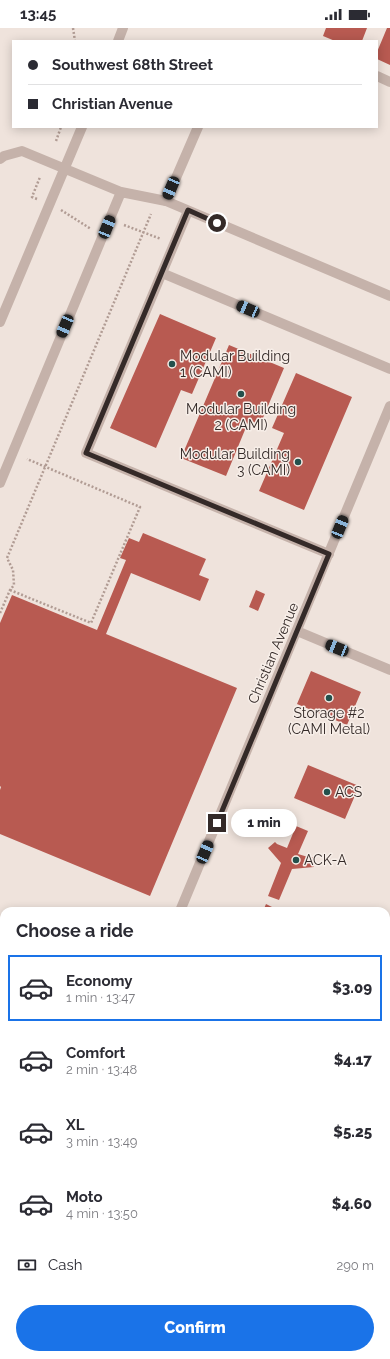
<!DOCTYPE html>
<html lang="en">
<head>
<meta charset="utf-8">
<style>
  body { margin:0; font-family:Raleway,sans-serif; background:#f2f2f3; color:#2b2b33; height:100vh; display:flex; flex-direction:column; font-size:15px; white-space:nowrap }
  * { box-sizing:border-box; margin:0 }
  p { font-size:13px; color:#7c7c81 }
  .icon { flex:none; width:22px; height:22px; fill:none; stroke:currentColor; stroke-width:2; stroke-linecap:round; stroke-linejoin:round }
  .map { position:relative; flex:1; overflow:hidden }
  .side { position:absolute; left:0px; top:879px; width:390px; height:452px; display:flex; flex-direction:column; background:#fff; border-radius:12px 12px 0 0; box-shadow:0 2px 10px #0003 }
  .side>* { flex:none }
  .banner { position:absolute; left:12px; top:12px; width:366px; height:88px; border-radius:0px; box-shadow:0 2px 10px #0003; display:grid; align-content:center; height:88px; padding:0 16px; background:#fff }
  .end { position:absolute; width:18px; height:18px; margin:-9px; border:5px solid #342a28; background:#fff; box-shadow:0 0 0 2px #fff }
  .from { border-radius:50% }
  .bubble { position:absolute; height:28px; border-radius:14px; background:#fff; box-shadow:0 2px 10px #0003; font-size:13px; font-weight:800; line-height:28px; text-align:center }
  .car { position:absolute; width:12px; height:24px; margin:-12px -6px; border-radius:5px; box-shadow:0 0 3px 1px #0007; background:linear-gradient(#222 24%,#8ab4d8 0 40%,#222 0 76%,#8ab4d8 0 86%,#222 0) }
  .banner b { display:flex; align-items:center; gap:14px; height:38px; font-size:15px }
  .banner b+b { border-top:1px solid #e1e1e2 }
  .banner i { width:10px; height:10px; background:#2b2b33 }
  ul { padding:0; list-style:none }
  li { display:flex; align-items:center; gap:12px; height:66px; margin:0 8px 6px; padding:0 8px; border:2px solid transparent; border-radius:0px }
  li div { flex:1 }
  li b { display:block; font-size:15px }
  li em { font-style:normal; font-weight:800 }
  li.selected { border-color:#1a73e8 }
  li>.icon { width:36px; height:36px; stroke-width:1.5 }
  h2 { padding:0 16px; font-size:18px; line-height:48px }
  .pay { display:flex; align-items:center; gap:10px; height:44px; padding:0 16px; font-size:15px }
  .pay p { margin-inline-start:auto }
  .primary-button { display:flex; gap:8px; margin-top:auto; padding:8px 16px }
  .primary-button a { flex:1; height:46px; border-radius:24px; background:#1a73e8; color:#fff; font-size:16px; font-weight:800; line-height:46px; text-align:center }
  .status { display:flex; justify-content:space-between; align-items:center; height:28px; padding:0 20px; background:#fff; direction:ltr }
  .status svg { height:11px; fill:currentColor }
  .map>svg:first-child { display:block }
  .building { fill:#b85a51 }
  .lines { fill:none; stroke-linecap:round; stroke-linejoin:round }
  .path { stroke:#b19c94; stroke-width:2.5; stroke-dasharray:2 2; stroke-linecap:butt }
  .lane { stroke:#c5b2aa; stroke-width:10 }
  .street { stroke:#c5b2aa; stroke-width:10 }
  .route { stroke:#342a28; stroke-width:5 }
  .poi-dot { fill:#23504c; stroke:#f7eee8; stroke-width:1.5 }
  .labels { text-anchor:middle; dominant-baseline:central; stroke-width:3; stroke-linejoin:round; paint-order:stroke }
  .poi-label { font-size:14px; fill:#342a28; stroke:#f7eee8; text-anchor:start }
  .street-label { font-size:14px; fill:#342a28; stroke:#f7eee8 }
</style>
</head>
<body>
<div class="status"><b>13:45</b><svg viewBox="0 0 49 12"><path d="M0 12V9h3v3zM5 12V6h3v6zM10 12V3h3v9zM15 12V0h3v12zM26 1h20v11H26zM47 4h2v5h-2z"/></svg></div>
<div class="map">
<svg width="390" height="1331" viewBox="0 0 390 1331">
  <rect width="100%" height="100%" fill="#efe3dc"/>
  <!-- building -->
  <path class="building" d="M326,0H367L362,13H335L323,8Z
    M387,0H390V37L377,31V24Z
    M160,286L216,310L192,366L181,362L156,420L110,400Z
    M229,317L284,340L260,397L249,392L226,448L181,430Z
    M296,345L352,369L304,482L259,463L284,405L272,400Z
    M143,505L206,531L199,547L209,551L200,573L131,545L106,606L237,660L150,868L0,806V762L1,759L0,758V595L12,567L97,602L126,532L120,530L129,510L139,514Z
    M256,562L265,566L258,583L249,579Z
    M311,643L361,664L347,697L297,676Z
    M308,737L359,758L345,791L294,770Z
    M296,798L308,803L298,826L308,829H313L314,839L292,841L279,872L268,868L281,835L268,820L275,814L277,816L287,820Z
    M266,876L274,880L272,883H263Z
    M390,1230V1331H376L378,1327H386V1239Z"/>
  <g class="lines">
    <!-- path -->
    <path class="path" d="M73,0L75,13
      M56,113L61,99
      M37,171L32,169L40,149
      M61,182L91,201
      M124,197L161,211
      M10,562L91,595L140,479L27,431
      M0,585L10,562L14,557L13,542L7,530L151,186
      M0,897L4,899
      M0,956L4,958
      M0,1265L4,1266
      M0,1314H4
      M43,1327L51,1331
      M148,1327L157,1331
      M191,1331L192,1328"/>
    <!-- lane -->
    <path class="lane" d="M377,48L390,54
      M166,173L198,99
      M188,183L86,425L329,526
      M162,245L390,341
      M297,603L390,642
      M0,1284L4,1285
      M103,1327L112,1331"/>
    <!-- street -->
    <path class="street" d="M118,13L123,0
      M0,131L4,128L22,123L121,164L166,173L390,268
      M0,294L82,99
      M0,455L121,164
      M180,883L390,378
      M0,926L4,928
      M386,1068L390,1059
      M386,1088L390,1090
      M275,1331L277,1327"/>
  </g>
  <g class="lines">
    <!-- route -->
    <path class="route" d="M217,195L188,182L86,425L329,526L217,795"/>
  </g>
  <!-- markers -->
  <g class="poi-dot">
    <circle cx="172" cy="336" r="4"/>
    <circle cx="241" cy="366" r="4"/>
    <circle cx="298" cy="434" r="4"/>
    <circle cx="329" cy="670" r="4"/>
    <circle cx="327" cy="764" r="4"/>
    <circle cx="296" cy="832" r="4"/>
  </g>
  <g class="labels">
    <!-- poi labels -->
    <g class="poi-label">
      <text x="180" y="328">Modular Building<tspan x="180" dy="16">1 (CAMI)</tspan></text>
      <text x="241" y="381" text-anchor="middle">Modular Building<tspan x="241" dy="16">2 (CAMI)</tspan></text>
      <text x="290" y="426" text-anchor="end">Modular Building<tspan x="290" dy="16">3 (CAMI)</tspan></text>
      <text x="329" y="685" text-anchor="middle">Storage #2<tspan x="329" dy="16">(CAMI Metal)</tspan></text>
      <text x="335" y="764">ACS</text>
      <text x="304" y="832">ACK-A</text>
    </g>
    <!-- street labels -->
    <g class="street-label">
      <text transform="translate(273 625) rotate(-67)">Christian Avenue</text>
    </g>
  </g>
</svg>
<i class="end from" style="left:217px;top:195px"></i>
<i class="end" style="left:217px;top:795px"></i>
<div class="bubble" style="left:231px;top:781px;width:66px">1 min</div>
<i class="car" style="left:171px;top:160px;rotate:203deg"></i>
<i class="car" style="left:107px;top:199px;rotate:22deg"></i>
<i class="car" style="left:248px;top:281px;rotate:293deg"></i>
<i class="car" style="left:65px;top:298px;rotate:203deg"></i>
<i class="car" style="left:340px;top:499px;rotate:22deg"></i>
<i class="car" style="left:337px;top:620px;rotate:292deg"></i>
<i class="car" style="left:205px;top:824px;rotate:23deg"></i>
<div class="banner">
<b><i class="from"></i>Southwest 68th Street</b>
<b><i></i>Christian Avenue</b>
</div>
<section class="side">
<h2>Choose a ride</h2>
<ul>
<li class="selected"><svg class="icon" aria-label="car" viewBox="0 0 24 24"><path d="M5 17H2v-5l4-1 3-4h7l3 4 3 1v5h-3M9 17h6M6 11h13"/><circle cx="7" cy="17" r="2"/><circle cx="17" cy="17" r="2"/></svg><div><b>Economy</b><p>1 min · 13:47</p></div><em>$3.09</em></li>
<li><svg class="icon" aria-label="car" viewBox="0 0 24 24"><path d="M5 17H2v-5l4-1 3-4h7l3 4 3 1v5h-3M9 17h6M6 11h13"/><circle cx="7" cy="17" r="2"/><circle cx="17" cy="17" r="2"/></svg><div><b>Comfort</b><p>2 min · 13:48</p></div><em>$4.17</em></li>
<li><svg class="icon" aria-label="car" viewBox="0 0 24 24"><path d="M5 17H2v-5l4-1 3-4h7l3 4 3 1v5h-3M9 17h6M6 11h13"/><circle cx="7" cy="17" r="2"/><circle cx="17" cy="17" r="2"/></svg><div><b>XL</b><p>3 min · 13:49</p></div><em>$5.25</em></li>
<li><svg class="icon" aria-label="car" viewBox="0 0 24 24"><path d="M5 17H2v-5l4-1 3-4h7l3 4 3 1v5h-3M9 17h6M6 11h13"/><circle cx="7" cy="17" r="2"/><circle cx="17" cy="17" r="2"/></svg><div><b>Moto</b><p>4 min · 13:50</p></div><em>$4.60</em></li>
</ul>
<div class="pay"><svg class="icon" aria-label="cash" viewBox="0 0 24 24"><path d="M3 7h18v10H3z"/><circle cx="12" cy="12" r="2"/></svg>Cash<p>290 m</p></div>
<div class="primary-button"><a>Confirm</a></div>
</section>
</div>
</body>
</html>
